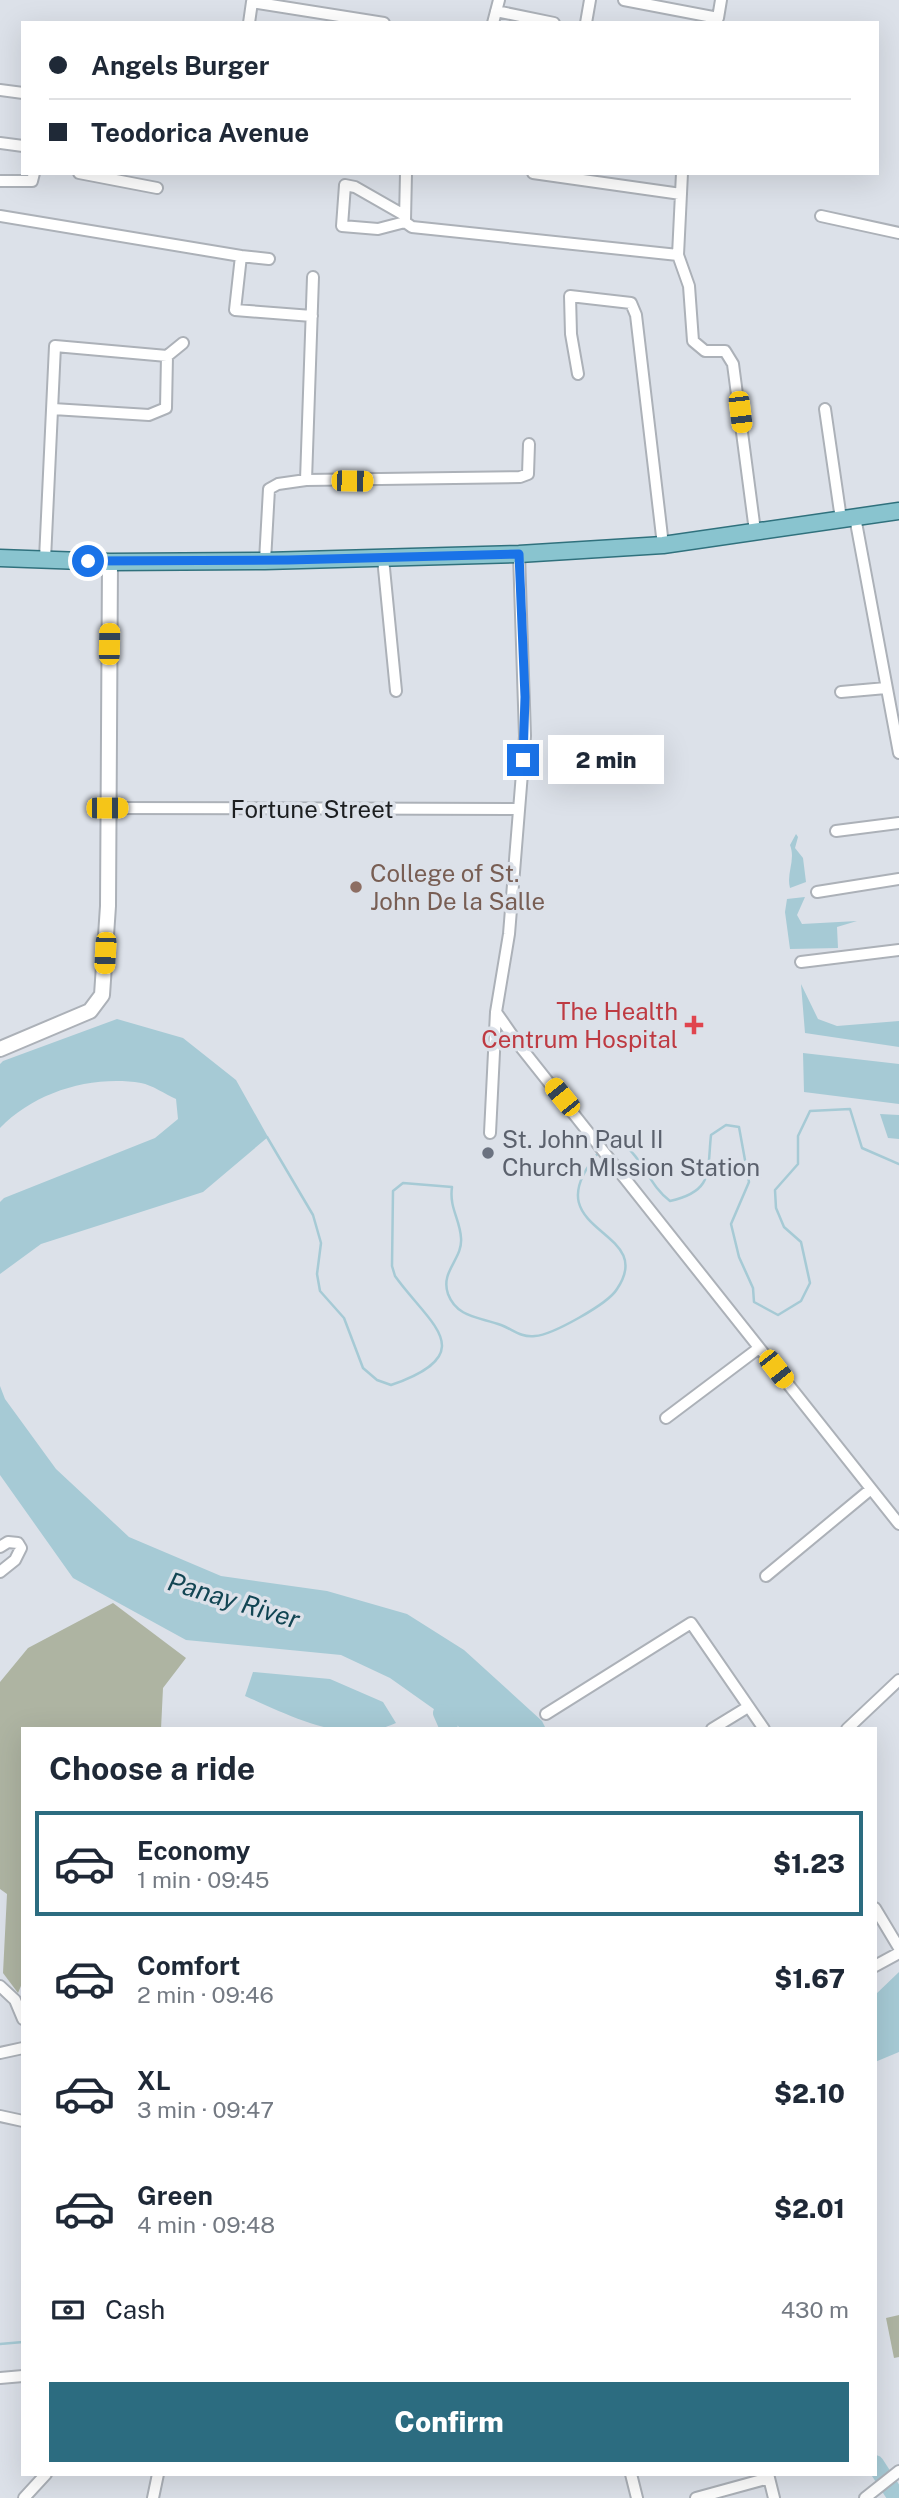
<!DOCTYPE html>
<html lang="en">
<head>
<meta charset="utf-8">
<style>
  body { margin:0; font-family:"Public Sans",sans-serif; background:#f2f2f3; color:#1f2937; height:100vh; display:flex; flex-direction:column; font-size:26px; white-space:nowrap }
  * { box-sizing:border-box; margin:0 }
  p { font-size:23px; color:#747a83 }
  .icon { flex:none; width:38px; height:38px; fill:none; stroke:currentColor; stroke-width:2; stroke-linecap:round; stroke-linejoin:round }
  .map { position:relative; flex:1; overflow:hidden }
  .side { position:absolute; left:21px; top:1727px; width:856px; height:749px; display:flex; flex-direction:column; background:#fff; border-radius:0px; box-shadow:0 7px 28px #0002 }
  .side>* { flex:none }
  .guide { position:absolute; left:21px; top:21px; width:858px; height:154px; border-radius:0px; box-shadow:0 7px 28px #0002; display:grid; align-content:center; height:154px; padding:0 28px; background:#fff }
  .end { position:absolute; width:32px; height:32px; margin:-16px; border:9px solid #1a73e8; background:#fff; box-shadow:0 0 0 4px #fff }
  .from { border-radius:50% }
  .bubble { position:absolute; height:49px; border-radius:0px; background:#fff; box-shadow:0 7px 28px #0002; font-size:23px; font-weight:800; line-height:49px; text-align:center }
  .car { position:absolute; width:21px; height:42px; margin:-21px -10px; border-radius:9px; box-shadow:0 0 5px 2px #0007; background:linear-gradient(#f5c518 24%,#345 0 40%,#f5c518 0 76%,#345 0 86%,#f5c518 0) }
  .guide b { display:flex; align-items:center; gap:24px; height:66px; font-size:26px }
  .guide b+b { border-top:2px solid #e0e1e3 }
  .guide i { width:18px; height:18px; background:#1f2937 }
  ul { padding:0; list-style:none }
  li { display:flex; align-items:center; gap:21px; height:105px; margin:0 14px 10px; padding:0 14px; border:4px solid transparent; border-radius:0px }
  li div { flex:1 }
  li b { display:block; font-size:26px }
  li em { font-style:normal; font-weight:800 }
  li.active { border-color:#2c6c80 }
  li>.icon { width:63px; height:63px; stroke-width:1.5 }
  h2 { padding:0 28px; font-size:32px; line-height:84px }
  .pay { display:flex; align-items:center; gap:18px; height:77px; padding:0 28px; font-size:26px }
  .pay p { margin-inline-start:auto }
  .primary-button { display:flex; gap:14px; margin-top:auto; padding:14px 28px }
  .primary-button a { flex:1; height:80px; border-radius:0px; background:#2c6c80; color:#fff; font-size:28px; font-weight:800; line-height:80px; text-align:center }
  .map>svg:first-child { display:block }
  .green { fill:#aeb4a2 }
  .water { fill:#a6cad5 }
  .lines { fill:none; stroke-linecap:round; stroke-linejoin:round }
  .stream { stroke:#a6cad5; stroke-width:2.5 }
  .river { stroke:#a6cad5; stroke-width:18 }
  .street-casing { stroke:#acb1b8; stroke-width:14 }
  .secondary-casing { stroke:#acb1b8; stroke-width:18 }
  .primary-casing { stroke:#30717d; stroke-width:19 }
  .street { stroke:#fff; stroke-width:10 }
  .secondary { stroke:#fff; stroke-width:14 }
  .primary { stroke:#89c4cf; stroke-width:16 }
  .route { stroke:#1a73e8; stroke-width:9 }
  .education-dot { fill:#8d6e63; stroke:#dce1e9; stroke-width:2.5 }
  .health-dot { fill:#e0444e; stroke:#dce1e9; stroke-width:2.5 }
  .worship-dot { fill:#6b7280; stroke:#dce1e9; stroke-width:2.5 }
  .labels { text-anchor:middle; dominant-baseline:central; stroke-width:7; stroke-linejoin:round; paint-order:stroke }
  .street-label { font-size:24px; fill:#1c1e20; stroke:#dce1e9 }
  .education-label { font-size:24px; fill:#785e54; stroke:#dce1e9; text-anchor:start }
  .health-label { font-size:24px; fill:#be3a42; stroke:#dce1e9; text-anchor:end }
  .worship-label { font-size:24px; fill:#5b616d; stroke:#dce1e9; text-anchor:start }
  .water-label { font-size:26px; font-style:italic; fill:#124553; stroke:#dce1e9 }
</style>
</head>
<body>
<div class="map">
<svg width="899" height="2498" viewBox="0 0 899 2498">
  <rect width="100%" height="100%" fill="#dce1e9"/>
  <!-- green -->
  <path class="green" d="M113,1603L186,1658L163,1688L161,1729H23V1981L18,1993L3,1973L7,1894L0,1889V1682L28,1648Z
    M899,2315V2357L894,2358L886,2318Z"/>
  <!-- water -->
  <path class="water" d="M796,834L798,837L795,848L803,858L806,882L790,888C786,873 796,860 790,845Z
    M805,897L797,915L802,924L857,921L837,927L838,948L790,949L785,912L787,899Z
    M801,984L818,1019L837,1026L899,1021V1047L805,1033Z
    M117,1019L183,1038L236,1080L268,1137L203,1192L41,1244L0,1274V1202L4,1198L155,1138L178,1119L176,1099C165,1094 152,1085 141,1083C91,1075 35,1092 0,1128V1064L3,1061Z
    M803,1053L899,1064V1104L804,1092Z
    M880,1114L899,1115V1139L888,1138Z
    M0,1386L5,1399L56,1469L129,1537L221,1576L327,1591L407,1614L464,1650L542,1721L546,1729H462L390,1678L341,1655L186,1640L73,1578L0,1475Z
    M253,1672L330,1679L383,1702L396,1723C346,1746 291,1716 245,1696Z
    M899,1972V2052L875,2062V1995Z"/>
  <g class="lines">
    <!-- stream -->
    <path class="stream" d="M267,1137L313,1215L321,1243L317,1274L320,1291L344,1318L363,1368L377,1380L391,1385C483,1353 429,1324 395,1276L392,1266L393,1191L403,1183L452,1187C449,1208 460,1219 461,1238C463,1259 440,1271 448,1294C457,1318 480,1317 501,1325C512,1329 521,1338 535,1336C552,1335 608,1304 617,1289C659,1227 529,1234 599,1152
      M604,1148L621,1143C643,1157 649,1186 670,1201C714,1191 707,1172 711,1135L726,1125L739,1127L749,1182L731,1224L739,1257L753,1288L754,1302L778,1315L801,1301L810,1283L801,1242L784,1227L776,1208L775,1190L798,1164V1136L810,1111L850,1109L862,1148L899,1164
      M0,2344L23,2342"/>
    <!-- river -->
    <path class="river" d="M442,1713L449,1729
      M875,2464L897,2498"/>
    <defs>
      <path id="street" d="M624,0L718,18L721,0
        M496,11L554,23
        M249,23L252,2L384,23
        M493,23L499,0
        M586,23L590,0
        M0,90L23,93
        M0,143L23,146
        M79,173L157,188
        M533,173L681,194
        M682,173L678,255L689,286L693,341L705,351H725L733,364L755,531
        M0,181H32L34,173
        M404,215L355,187L345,185L342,226L378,229L405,222L412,227L678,255
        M0,216L241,256L235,310L312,316
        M821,216L899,233
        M405,220L406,173
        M241,256L269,259
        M578,374L571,334L570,296L631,303L636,315L663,545
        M53,409L149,415L166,408L167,356L183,343
        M825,409L841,519
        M306,480L313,277
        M855,517L899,753
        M383,558L396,691
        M45,559L55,346L167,356
        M265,561L269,489L278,484L306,480L520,477L528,474L529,444
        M841,692L886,688
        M107,808L518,809
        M836,831L899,823
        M817,892L899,879
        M801,962L899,950
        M496,1012L519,1045L899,1524
        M490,1133L496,1012L509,934L525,736L519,554
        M666,1418L759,1348
        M0,1547L8,1542L18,1543L21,1548L15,1560L0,1572
        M766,1576L871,1489
        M546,1714L691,1623L764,1729
        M712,1729L748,1707
        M847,1729L899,1680
        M875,1908L899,1948
        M875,1966L899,1953
        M0,1986L15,2000L23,2019
        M0,2053L23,2048
        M0,2116L23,2121
        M0,2378L23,2376
        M631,2474L637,2498
        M768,2474L774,2498
        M24,2498L46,2474
        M153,2498L158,2474
        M696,2498L769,2478
        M865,2498L899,2471"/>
      <path id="secondary" d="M0,1049L90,1011L102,995L108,906L110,562"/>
      <path id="primary" d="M0,558L110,562L265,561L519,554L663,545L899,511"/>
    </defs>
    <!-- street casing -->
    <use href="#street" class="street-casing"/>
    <!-- secondary casing -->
    <use href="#secondary" class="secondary-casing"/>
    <!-- primary casing -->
    <use href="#primary" class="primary-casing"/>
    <!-- street -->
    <use href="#street" class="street"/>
    <!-- secondary -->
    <use href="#secondary" class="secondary"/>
    <!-- primary -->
    <use href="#primary" class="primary"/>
  </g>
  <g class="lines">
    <!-- route -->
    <path class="route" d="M88,561L288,560L519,554L525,697L523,760"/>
  </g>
  <!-- markers -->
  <circle class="education-dot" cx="356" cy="887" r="7"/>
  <path class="health-dot" d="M690.5 1014.5h7v7h7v7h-7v7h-7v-7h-7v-7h7z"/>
  <circle class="worship-dot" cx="488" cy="1153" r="7"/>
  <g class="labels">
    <!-- street labels -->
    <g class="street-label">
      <text x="312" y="809">Fortune Street</text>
    </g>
    <!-- education labels -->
    <g class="education-label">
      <text x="370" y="873">College of St.<tspan x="370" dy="28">John De la Salle</tspan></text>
    </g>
    <!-- health labels -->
    <g class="health-label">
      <text x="678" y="1011">The Health<tspan x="678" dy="28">Centrum Hospital</tspan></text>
    </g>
    <!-- worship labels -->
    <g class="worship-label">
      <text x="502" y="1139">St. John Paul II<tspan x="502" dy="28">Church MIssion Station</tspan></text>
    </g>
    <!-- water labels -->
    <g class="water-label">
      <text transform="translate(234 1600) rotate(17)">Panay River</text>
    </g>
  </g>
</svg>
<i class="end from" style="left:88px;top:561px"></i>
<i class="end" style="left:523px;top:760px"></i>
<div class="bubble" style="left:548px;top:735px;width:116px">2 min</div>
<i class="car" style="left:740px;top:412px;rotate:173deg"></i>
<i class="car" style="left:352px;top:481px;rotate:91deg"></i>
<i class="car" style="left:109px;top:644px;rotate:1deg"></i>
<i class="car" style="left:107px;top:808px;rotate:90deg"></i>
<i class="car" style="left:105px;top:953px;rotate:183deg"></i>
<i class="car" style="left:562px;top:1097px;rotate:321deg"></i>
<i class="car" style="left:776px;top:1369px;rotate:142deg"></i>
<div class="guide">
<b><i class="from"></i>Angels Burger</b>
<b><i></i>Teodorica Avenue</b>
</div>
<section class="side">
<h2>Choose a ride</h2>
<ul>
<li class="active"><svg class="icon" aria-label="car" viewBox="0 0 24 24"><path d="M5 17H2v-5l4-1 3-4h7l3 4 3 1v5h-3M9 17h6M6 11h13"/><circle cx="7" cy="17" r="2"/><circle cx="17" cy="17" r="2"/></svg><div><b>Economy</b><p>1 min · 09:45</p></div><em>$1.23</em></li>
<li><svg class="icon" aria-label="car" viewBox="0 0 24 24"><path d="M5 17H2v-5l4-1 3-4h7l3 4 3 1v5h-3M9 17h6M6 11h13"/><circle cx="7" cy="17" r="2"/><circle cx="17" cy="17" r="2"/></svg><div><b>Comfort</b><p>2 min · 09:46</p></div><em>$1.67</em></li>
<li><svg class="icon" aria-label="car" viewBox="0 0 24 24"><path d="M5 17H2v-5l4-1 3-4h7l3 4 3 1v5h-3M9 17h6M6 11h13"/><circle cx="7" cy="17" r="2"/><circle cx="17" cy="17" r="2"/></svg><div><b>XL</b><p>3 min · 09:47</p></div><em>$2.10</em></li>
<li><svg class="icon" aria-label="car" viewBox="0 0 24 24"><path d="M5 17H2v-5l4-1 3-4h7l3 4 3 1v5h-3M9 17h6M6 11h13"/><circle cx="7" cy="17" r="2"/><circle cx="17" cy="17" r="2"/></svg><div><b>Green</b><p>4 min · 09:48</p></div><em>$2.01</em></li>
</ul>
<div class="pay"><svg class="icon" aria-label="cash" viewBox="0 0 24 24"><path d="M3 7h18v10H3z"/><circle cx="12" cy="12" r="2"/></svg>Cash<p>430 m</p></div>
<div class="primary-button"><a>Confirm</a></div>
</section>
</div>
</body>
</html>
